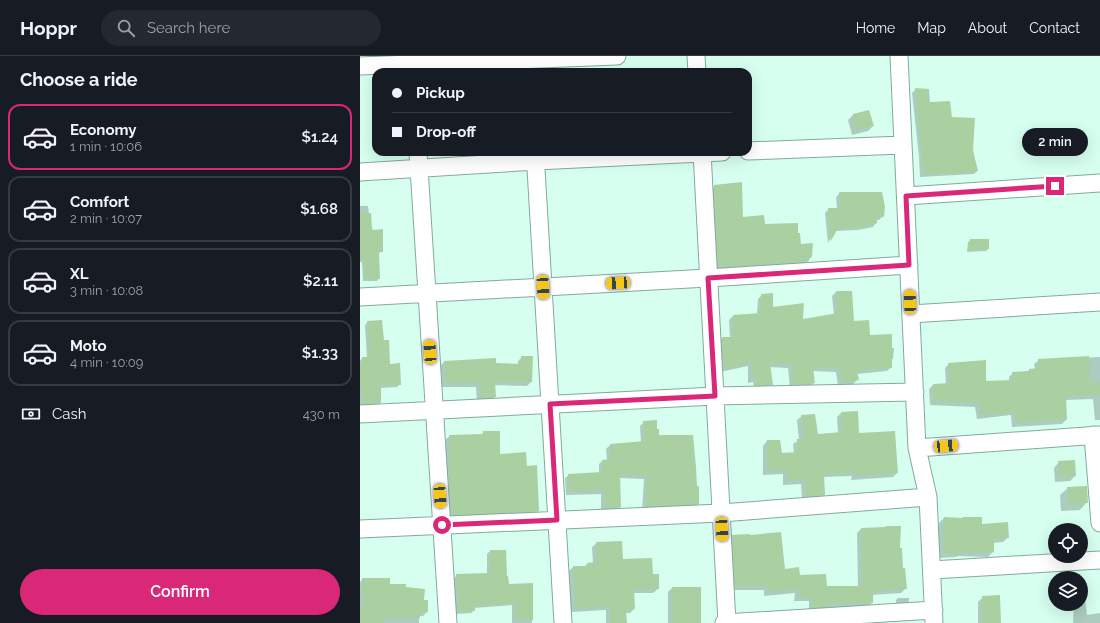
<!DOCTYPE html>
<html lang="en">
<head>
<meta charset="utf-8">
<style>
  body { margin:0; font-family:Raleway,sans-serif; background:#242831; color:#f1f3f6; height:100vh; display:flex; flex-direction:column; font-size:15px; white-space:nowrap }
  * { box-sizing:border-box; margin:0 }
  p { font-size:13px; color:#9ea1a6 }
  .icon { flex:none; width:22px; height:22px; fill:none; stroke:currentColor; stroke-width:2; stroke-linecap:round; stroke-linejoin:round }
  .map { position:relative; flex:1; overflow:hidden }
  .sheet { display:flex; flex-direction:column; background:#171b24; width:360px }
  .sheet>* { flex:none }
  .hud { position:absolute; left:12px; top:12px; width:380px; height:88px; border-radius:12px; box-shadow:0 4px 16px #0002; display:grid; align-content:center; height:88px; padding:0 20px; background:#171b24 }
  .fabs { position:absolute; left:688px; top:467px; display:grid; gap:8px }
  .fabs a { display:grid; place-items:center; width:40px; height:40px; border-radius:50%; background:#171b24; box-shadow:0 4px 16px #0002; font-size:20px }
  .end { position:absolute; width:18px; height:18px; margin:-9px; border:5px solid #db2777; background:#fff; box-shadow:0 0 0 2px #fff }
  .from { border-radius:50% }
  .bubble { position:absolute; height:28px; border-radius:14px; background:#171b24; box-shadow:0 4px 16px #0002; font-size:13px; font-weight:600; line-height:28px; text-align:center }
  .car { position:absolute; width:12px; height:24px; margin:-12px -6px; border-radius:5px; box-shadow:0 0 3px 1px #0007; background:linear-gradient(#f5c518 24%,#345 0 40%,#f5c518 0 76%,#345 0 86%,#f5c518 0) }
  .hud b { display:flex; align-items:center; gap:14px; height:38px; font-size:15px }
  .hud b+b { border-top:1px solid #363941 }
  .hud i { width:10px; height:10px; background:#f1f3f6 }
  ul { padding:0; list-style:none }
  li { display:flex; align-items:center; gap:12px; height:66px; margin:0 8px 6px; padding:0 12px; border:2px solid #363941; border-radius:12px }
  li div { flex:1 }
  li b { display:block; font-size:15px }
  li em { font-style:normal; font-weight:600 }
  li.selected { border-color:#db2777 }
  li>.icon { width:36px; height:36px; stroke-width:1.5 }
  h2 { padding:0 20px; font-size:18px; line-height:48px }
  .pay { display:flex; align-items:center; gap:10px; height:44px; padding:0 20px; font-size:15px }
  .pay p { margin-inline-start:auto }
  .primary-button { display:flex; gap:8px; margin-top:auto; padding:8px 20px }
  .primary-button a { flex:1; height:46px; border-radius:24px; background:#db2777; color:#fff; font-size:16px; font-weight:600; line-height:46px; text-align:center }
  header { display:flex; align-items:center; gap:24px; box-sizing:border-box; height:56px; padding:0 20px; background:#171b24; border-bottom:1px solid #363941 }
  header strong { font-size:19px }
  nav { display:flex; gap:22px; margin-inline-start:auto; font-size:14px }
  .search { width:280px; height:36px; background:#242831; display:flex; align-items:center; gap:10px; box-sizing:border-box; padding:0 14px; border-radius:22px; color:#9ea1a6; font-size:15px }
  main { display:flex; flex:1; min-height:0 }
  .map>svg:first-child { display:block }
  .shadow { fill:#0003 }
  .building { fill:#aad0a2 }
  .lines { fill:none; stroke-linecap:round; stroke-linejoin:round }
  .street-casing { stroke:#83aa9b; stroke-width:19 }
  .street { stroke:#fff; stroke-width:17 }
  .route { stroke:#db2777; stroke-width:5 }
</style>
</head>
<body>
<header>
<strong>Hoppr</strong>
<div class="search"><svg class="icon" aria-label="search" viewBox="0 0 24 24"><circle cx="10" cy="10" r="6"/><path d="M15 15l6 6"/></svg>Search here</div>
<nav><a>Home</a><a>Map</a><a>About</a><a>Contact</a></nav>
</header>
<main>
<section class="sheet">
<h2>Choose a ride</h2>
<ul>
<li class="selected"><svg class="icon" aria-label="car" viewBox="0 0 24 24"><path d="M5 17H2v-5l4-1 3-4h7l3 4 3 1v5h-3M9 17h6M6 11h13"/><circle cx="7" cy="17" r="2"/><circle cx="17" cy="17" r="2"/></svg><div><b>Economy</b><p>1 min · 10:06</p></div><em>$1.24</em></li>
<li><svg class="icon" aria-label="car" viewBox="0 0 24 24"><path d="M5 17H2v-5l4-1 3-4h7l3 4 3 1v5h-3M9 17h6M6 11h13"/><circle cx="7" cy="17" r="2"/><circle cx="17" cy="17" r="2"/></svg><div><b>Comfort</b><p>2 min · 10:07</p></div><em>$1.68</em></li>
<li><svg class="icon" aria-label="car" viewBox="0 0 24 24"><path d="M5 17H2v-5l4-1 3-4h7l3 4 3 1v5h-3M9 17h6M6 11h13"/><circle cx="7" cy="17" r="2"/><circle cx="17" cy="17" r="2"/></svg><div><b>XL</b><p>3 min · 10:08</p></div><em>$2.11</em></li>
<li><svg class="icon" aria-label="car" viewBox="0 0 24 24"><path d="M5 17H2v-5l4-1 3-4h7l3 4 3 1v5h-3M9 17h6M6 11h13"/><circle cx="7" cy="17" r="2"/><circle cx="17" cy="17" r="2"/></svg><div><b>Moto</b><p>4 min · 10:09</p></div><em>$1.33</em></li>
</ul>
<div class="pay"><svg class="icon" aria-label="cash" viewBox="0 0 24 24"><path d="M3 7h18v10H3z"/><circle cx="12" cy="12" r="2"/></svg>Cash<p>430 m</p></div>
<div class="primary-button"><a>Confirm</a></div>
</section>
<div class="map">
<svg width="740" height="567" viewBox="0 0 740 567">
  <rect width="100%" height="100%" fill="#d6ffef"/>
  <!-- shadow -->
  <path class="shadow" d="M556,33L569,47L591,62L612,94L617,115L614,118L560,121L559,100L552,37Z
    M508,56L513,70L508,75L492,79L488,64L493,59Z
    M354,130L382,162L437,178L440,189L451,201L448,205L445,208L355,214L351,133Z
    M480,137L523,160L519,164H516V167L513,171L498,174L475,175L468,187L465,157L469,153H477L476,141Z
    M0,150H8L11,173L22,195L18,198L19,222L17,225H3L2,206H0Z
    M611,184H628V193L626,195L607,196L608,186Z
    M476,236L494,266L532,303L531,304V311L527,315L497,318V324L493,328L478,330L476,316L452,315L454,327L450,331L430,332L428,312L409,311L411,328L407,333H394L393,326L388,327V310L360,316L358,286L362,282H370L369,264L373,260L397,259L398,243L402,239L412,252L442,265L474,259L472,240Z
    M8,266L23,285L29,309L40,328L37,331L20,332V346L17,350H0V305L2,302H7L5,269Z
    M162,301L171,326L167,330L134,329L135,341L131,345L117,346L116,331H82L80,310L84,306L158,309V305Z
    M740,301V364H735L733,343L705,344L706,364L702,368L652,371L651,359L617,363L615,351L570,349L569,333L573,329L586,328L585,312L589,308L625,326L649,325V321L653,317L667,316L669,314L675,313L674,308L679,304Z
    M481,357L498,378L537,417L533,421L491,424L492,420L463,421L464,439L459,443L442,444L441,428L423,429V418L403,419V390L407,385L421,398L434,397L433,388L439,384L437,364L442,360L457,379L478,377L477,361Z
    M284,366L296,374L338,448L334,451L282,454L284,423L259,422L260,451L256,455L241,456V438L206,439L205,422L209,419L239,417V408L243,404H247L246,393L250,389L281,387L280,370Z
    M124,376L139,399L166,411L178,455L173,459L89,463L85,435V384L90,380L121,379Z
    M714,405L715,420L710,425L695,426L694,412L699,406Z
    M708,432L727,446L720,454L701,455L700,439Z
    M584,462L622,469L648,481L643,486L633,487V496L628,501L597,500L596,501L578,502L579,467Z
    M526,471L539,493L545,533L541,537L512,539V547L507,551L466,552L464,555H449V545H434L435,537L404,540V534H371L368,484L373,480L424,514L439,521L466,531H498L497,477L501,473L525,472Z
    M237,487L262,504L292,519L298,533L293,537H273L274,553L270,557H265L266,567H246V554L211,556L209,515L213,511H224L227,508H233L232,491Z
    M130,495L148,529L172,528V567H152V549L114,552V554L111,557L96,558L94,522L97,519L127,518V498Z
    M3,523L45,532L63,545L67,556L63,560H59V567H0V526Z
    M312,532L340,567H308V536Z
    M721,532H724L727,559L740,557V567H713L714,548H721Z
    M623,541L640,567H618V546Z
    M538,542H549V545L547,547L536,548V544Z"/>
  <!-- building -->
  <path class="building" d="M555,32L569,33L570,46L590,45L592,61L615,62L613,94L618,115L607,117L563,118L562,95Z
    M509,54L514,70L497,74L493,58Z
    M382,126L383,161L404,159L405,168L438,167V177H440L441,188L453,187L452,201L449,202V205L358,211L354,129Z
    M479,136H522L525,151L524,161L517,160V167L502,171L478,172L471,185L468,152H480Z
    M0,157H11L12,172L13,174L23,173V196H19L20,223H5L4,204H0Z
    M610,183H629V193L608,194Z
    M476,235H492L494,265L509,264L510,279L532,278V292H534L533,303H532V312L497,315L499,324L482,326L480,312L453,311L455,327L433,328L432,308L410,307L413,329H397L396,322L392,323V307L364,313L362,281H373V259L401,257V238L413,237V251L444,247L443,263L478,257Z
    M22,264L24,284H29L30,308L40,307L41,329H21V347L4,348L3,339L1,340L0,310H2V301H10L7,265Z
    M161,300H173L172,326H135L136,341L121,342L119,327H86L84,305L136,302V307L161,308Z
    M729,300L730,326L740,325V339L706,340L707,364L671,365L655,367V356L621,359L619,347L574,345L573,328L590,327L588,307L626,304V325L653,324L652,316L669,315V313L678,312V303Z
    M498,355L499,377L535,375L538,417L495,420V416L464,418L465,439L446,440L445,424L427,425V414L407,415V384H420L422,397L438,396L437,383H444L441,359L455,358L458,378L482,376L481,356Z
    M297,364V373H299V379H333L336,411L337,430H339V448L286,450L287,419H260L261,451L245,452L244,434L209,435L208,418L242,416V404L250,403V388L285,385L283,365Z
    M123,375H140V398L166,396L167,410L177,409L179,455L93,459L89,430V379L123,378Z
    M715,404L716,420L699,421L698,405Z
    M727,430L728,447L708,448L707,431Z
    M584,461L603,462V461H622V468L648,466L649,482L634,483V496H602V497H583Z
    M526,470H541L540,492H542L543,512H545L547,533L513,535V547L469,548V550L452,552L453,541H438L439,533L409,536L408,530H375L372,479L390,478V479L421,476L425,513L439,511L440,519L466,518L467,530H502L501,472L526,471Z
    M262,485L263,503L292,502L293,518H299V533H274L275,553L266,554L267,567H250V550L215,552L213,510H227V507L237,506L236,486Z
    M130,494H146L147,520H148L149,528L173,527V564H155V547L115,550V555H99L96,518L130,517Z
    M2,522H30V528H46V531L65,533L64,544H68V556H60V562H24V567H0V553H3Z
    M312,531H341V567H313Z
    M640,539L641,567H623L622,540Z"/>
  <g class="lines">
    <defs>
      <path id="street" d="M336,0L337,16
        M539,0L557,392L568,441L574,567
        M0,10L257,0
        M388,95L543,89
        M58,96L88,567
        M175,96L203,567
        M342,96L367,567
        M0,116L176,105L362,96
        M546,140L740,127
        M0,241L348,222L549,209
        M551,258L740,246
        M0,358L355,340L555,336
        M733,379L740,467
        M557,392L740,379
        M0,473L361,457L568,441
        M572,514L740,504
        M364,567L574,554"/>
    </defs>
    <!-- street casing -->
    <use href="#street" class="street-casing"/>
    <!-- street -->
    <use href="#street" class="street"/>
  </g>
  <g class="lines">
    <!-- route -->
    <path class="route" d="M82,469L197,464L190,348L355,340L348,222L549,209L546,140L695,130"/>
  </g>
</svg>
<div class="fabs">
<a><svg class="icon" aria-label="locate" viewBox="0 0 24 24"><circle cx="12" cy="12" r="6"/><path d="M12 2v4M12 18v4M2 12h4M18 12h4"/></svg></a>
<a><svg class="icon" aria-label="layers" viewBox="0 0 24 24"><path d="M12 4l9 5-9 5-9-5zM3 14l9 5 9-5"/></svg></a>
</div>
<i class="end from" style="left:82px;top:469px"></i>
<i class="end" style="left:695px;top:130px"></i>
<div class="bubble" style="left:662px;top:72px;width:66px">2 min</div>
<i class="car" style="left:258px;top:227px;rotate:267deg"></i>
<i class="car" style="left:183px;top:231px;rotate:177deg"></i>
<i class="car" style="left:550px;top:246px;rotate:358deg"></i>
<i class="car" style="left:70px;top:296px;rotate:356deg"></i>
<i class="car" style="left:586px;top:390px;rotate:85deg"></i>
<i class="car" style="left:80px;top:440px;rotate:176deg"></i>
<i class="car" style="left:362px;top:473px;rotate:177deg"></i>
<div class="hud">
<b><i class="from"></i>Pickup</b>
<b><i></i>Drop-off</b>
</div>
</div>
</main>
</body>
</html>
